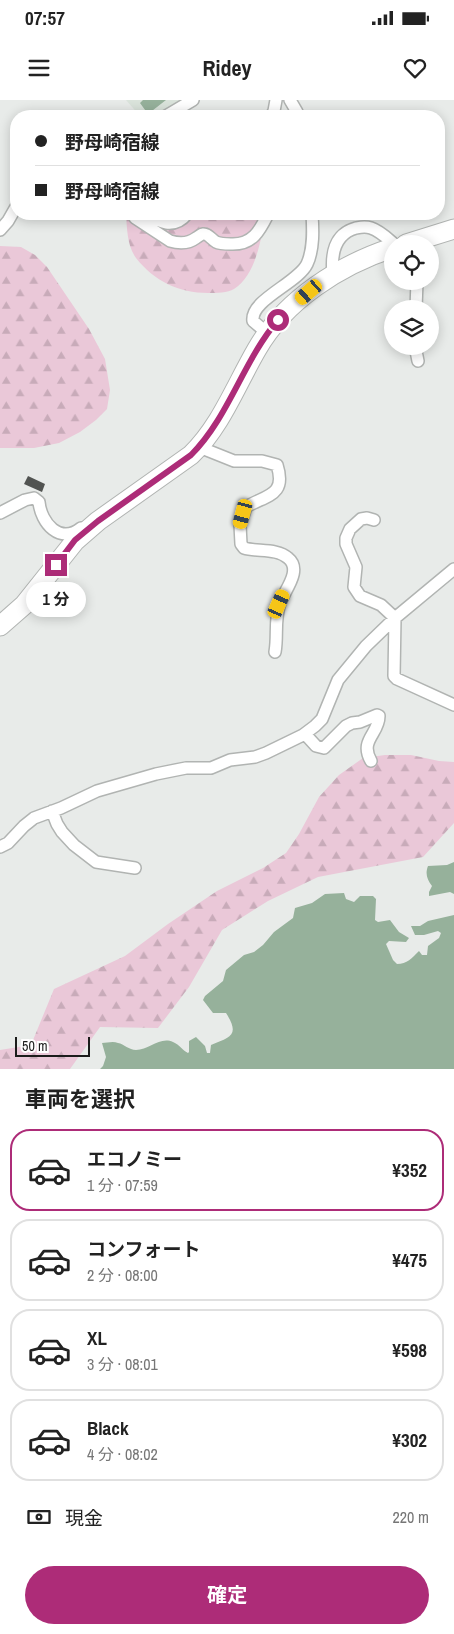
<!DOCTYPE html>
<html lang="ja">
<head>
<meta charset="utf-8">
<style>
  body { margin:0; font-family:"Archivo Narrow","Noto Sans JP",sans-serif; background:#f2f2f2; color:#222; height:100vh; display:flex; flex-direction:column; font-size:19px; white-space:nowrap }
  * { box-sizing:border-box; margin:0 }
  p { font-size:16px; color:#767676 }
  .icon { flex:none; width:28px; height:28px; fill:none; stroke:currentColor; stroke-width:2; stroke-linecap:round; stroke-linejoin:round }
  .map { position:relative; height:969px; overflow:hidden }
  .drawer { display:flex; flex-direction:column; background:#fff; flex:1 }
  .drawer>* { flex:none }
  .hud { position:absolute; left:10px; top:10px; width:435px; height:110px; border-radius:20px; box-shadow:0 2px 12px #0003; display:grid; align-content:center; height:110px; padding:0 25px; background:#fff }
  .fabs { position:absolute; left:384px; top:135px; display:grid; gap:10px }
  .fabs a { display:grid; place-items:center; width:55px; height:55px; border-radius:50%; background:#fff; box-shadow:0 2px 12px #0003; font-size:25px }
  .scale { position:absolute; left:15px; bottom:12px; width:75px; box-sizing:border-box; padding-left:5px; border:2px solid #1b1c1b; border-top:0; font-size:14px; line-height:18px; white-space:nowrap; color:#1b1c1b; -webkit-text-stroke:4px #fff; paint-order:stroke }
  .end { position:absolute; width:22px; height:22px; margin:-11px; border:6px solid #ad2c78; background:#fff; box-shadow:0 0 0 2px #fff }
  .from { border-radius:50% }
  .bubble { position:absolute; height:35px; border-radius:18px; background:#fff; box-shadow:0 2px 12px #0003; font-size:16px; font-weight:700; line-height:35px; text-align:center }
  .car { position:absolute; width:15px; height:30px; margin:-15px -8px; border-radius:6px; box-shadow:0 0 4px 1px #0007; background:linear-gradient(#f5c518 24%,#345 0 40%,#f5c518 0 76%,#345 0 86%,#f5c518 0) }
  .hud b { display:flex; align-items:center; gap:18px; height:48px; font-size:19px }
  .hud b+b { border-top:1px solid #e0e0e0 }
  .hud i { width:12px; height:12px; background:#222 }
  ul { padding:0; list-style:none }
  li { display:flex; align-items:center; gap:15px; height:82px; margin:0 10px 8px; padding:0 15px; border:2px solid #e0e0e0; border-radius:20px }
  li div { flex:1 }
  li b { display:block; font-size:19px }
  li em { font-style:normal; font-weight:700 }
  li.on { border-color:#ad2c78 }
  li>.icon { width:45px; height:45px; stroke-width:1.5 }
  h2 { padding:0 25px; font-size:22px; line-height:60px }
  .pay { display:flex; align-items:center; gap:12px; height:55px; padding:0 25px; font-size:19px }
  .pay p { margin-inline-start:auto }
  .cta { display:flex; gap:10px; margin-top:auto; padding:10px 25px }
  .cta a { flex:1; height:58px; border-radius:30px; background:#ad2c78; color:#fff; font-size:20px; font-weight:700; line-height:58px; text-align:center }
  .status { display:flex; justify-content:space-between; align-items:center; height:35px; padding:0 25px; background:#fff; direction:ltr }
  .status svg { height:14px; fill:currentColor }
  header { display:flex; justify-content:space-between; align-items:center; height:65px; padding:0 25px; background:#fff; font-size:22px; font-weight:700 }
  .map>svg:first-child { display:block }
  .built { fill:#dae3db }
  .forest { fill:url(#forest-firs) }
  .water { fill:#96b19b }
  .building { fill:#515351 }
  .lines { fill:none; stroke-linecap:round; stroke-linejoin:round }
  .street-casing { stroke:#b1b4b2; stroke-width:14 }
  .primary-casing { stroke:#b1b4b2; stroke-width:21 }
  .street { stroke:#fff; stroke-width:11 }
  .primary { stroke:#fff; stroke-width:19 }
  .route { stroke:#ad2c78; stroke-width:6 }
</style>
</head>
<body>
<div class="status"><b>07:57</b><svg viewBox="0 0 49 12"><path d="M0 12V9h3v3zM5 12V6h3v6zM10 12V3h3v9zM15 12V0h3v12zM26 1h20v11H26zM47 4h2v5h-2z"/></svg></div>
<header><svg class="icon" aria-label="menu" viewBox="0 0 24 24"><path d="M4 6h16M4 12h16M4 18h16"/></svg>Ridey<svg class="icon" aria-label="heart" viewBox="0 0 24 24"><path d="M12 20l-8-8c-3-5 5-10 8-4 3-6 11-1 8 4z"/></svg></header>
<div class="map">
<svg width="454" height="969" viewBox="0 0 454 969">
  <defs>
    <pattern id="forest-firs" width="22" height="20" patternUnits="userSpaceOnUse" patternTransform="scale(1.25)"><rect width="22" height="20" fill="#eac8d8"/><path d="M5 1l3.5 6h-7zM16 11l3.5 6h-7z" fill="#c8abb9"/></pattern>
  </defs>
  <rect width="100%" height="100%" fill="#e8ebe9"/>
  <!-- built -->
  <path class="built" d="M126,0H186L178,6L156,16H140Z"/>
  <!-- forest -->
  <path class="forest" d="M126,114H265V117C261,139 256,175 234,189C228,193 216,193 208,193C179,193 154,181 136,158C127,146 127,128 126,114Z
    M0,146L21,147L35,155L47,167L89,229L105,259L110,290L107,309L96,320L80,332L59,343L34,348H0Z
    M385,655H411L439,661L454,662V723L423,757L318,777L268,801L222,830L189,887L158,928L100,927L70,969H0V950L31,945L54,889L125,856L168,824L217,791L263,768L286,753L299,734L319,697L339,675L363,658Z"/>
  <!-- water -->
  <path class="water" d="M143,0H166L148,14L140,3Z
    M454,762V794L450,792L429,796V792L432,786C427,779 425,774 428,766L447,765Z
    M344,793L346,799L354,802L360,796H373L376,799L375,820L378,822L390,820L399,832L409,838L406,842L389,841L386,844L393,860L397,864C407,864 412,858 419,851L422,855H427L428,846L439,838L441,833L438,831L424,835H415L411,826H420L428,821L454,815V969H100L103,966L106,957L102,943C107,943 113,941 118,943C124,944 129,950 136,950C149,950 160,936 173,942C180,945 182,950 188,953L189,952V941L196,937L205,946L207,953H210L211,945C231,937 240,935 226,913H213L203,900L205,896L223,881L226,870L244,855L254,852L263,845L274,832L293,818L295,808L312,803L325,794Z"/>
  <!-- building -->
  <path class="building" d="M28,376L45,384L42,392L24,384Z"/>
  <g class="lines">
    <defs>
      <path id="street" d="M290,0L297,12V16
        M166,16L193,0
        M271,16L274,11L276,0
        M134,114L135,118L170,141C180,144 188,144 196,138C198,137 201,134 203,134C208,133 212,140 216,142C220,144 226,144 231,144C253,145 260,130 268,114
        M144,114C159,122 174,130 187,114
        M0,130L8,121L16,107
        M333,174C331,155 334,134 356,128C361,127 365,126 371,128C380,131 387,138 394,144
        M416,209L417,181
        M267,233L253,221C250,200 298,183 307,164C314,149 313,129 312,114
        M415,246L418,261
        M199,347L234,361H262L277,365C287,396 266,395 246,407L240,425L241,444L244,448C257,452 277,448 288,458C303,470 284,491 280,503C274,520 278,536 275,552
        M0,413L25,400L34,398L39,402C41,423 60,445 81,428
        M374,420L367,418L361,419L350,429L346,438V444L356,467L354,487L360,496L381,505L395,518L394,576L397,579L454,605
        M305,634L316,646L324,648L346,626L352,623L360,622L377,615L379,616C379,634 359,640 371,661
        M52,711L57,724L62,732L74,745L96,762L135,768
        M0,747L8,743L24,726L34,718L61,708L97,691L156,674L186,668H211L230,660L255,657L266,653L303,635L315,626L322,619L338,580L366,546L395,518L454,469"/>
      <path id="primary" d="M406,144L454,129
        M0,526L24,505L75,441L98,421L191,355C221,326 236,285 257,249C285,200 340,165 392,148"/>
    </defs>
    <!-- street casing -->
    <use href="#street" class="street-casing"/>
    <!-- primary casing -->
    <use href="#primary" class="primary-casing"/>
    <!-- street -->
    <use href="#street" class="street"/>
    <!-- primary -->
    <use href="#primary" class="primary"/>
  </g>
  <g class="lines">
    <!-- route -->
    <path class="route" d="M56,465L75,440L98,421L191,355C229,317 243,261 278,220"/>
  </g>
</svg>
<div class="fabs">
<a><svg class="icon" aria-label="locate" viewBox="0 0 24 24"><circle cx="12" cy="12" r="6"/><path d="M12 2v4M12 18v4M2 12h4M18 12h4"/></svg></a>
<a><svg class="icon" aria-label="layers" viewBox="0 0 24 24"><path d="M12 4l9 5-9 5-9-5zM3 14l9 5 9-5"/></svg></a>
</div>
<div class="scale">50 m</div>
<i class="end from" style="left:278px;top:220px"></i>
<i class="end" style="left:56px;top:465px"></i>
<div class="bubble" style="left:26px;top:482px;width:60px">1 分</div>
<i class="car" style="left:309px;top:192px;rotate:229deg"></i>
<i class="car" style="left:243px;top:414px;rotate:195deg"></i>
<i class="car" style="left:279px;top:504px;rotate:24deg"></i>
<div class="hud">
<b><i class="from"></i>野母崎宿線</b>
<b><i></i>野母崎宿線</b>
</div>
</div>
<section class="drawer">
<h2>車両を選択</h2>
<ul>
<li class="on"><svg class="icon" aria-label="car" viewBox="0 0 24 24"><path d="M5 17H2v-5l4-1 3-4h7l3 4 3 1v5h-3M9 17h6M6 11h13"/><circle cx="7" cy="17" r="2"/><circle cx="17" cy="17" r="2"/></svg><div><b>エコノミー</b><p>1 分 · 07:59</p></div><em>¥352</em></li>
<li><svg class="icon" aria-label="car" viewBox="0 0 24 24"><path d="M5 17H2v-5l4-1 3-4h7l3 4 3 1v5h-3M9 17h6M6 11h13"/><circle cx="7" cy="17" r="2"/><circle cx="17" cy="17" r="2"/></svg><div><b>コンフォート</b><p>2 分 · 08:00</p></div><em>¥475</em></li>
<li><svg class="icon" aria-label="car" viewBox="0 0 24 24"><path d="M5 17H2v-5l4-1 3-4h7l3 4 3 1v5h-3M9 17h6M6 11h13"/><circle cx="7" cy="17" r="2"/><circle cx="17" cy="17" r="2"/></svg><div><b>XL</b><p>3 分 · 08:01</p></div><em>¥598</em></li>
<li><svg class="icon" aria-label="car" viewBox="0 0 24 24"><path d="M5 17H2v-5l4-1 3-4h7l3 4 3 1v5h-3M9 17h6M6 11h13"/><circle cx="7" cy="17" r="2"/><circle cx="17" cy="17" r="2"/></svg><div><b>Black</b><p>4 分 · 08:02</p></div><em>¥302</em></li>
</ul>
<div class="pay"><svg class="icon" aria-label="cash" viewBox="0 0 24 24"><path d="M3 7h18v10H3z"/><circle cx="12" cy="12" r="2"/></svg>現金<p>220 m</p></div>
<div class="cta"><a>確定</a></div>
</section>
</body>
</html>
